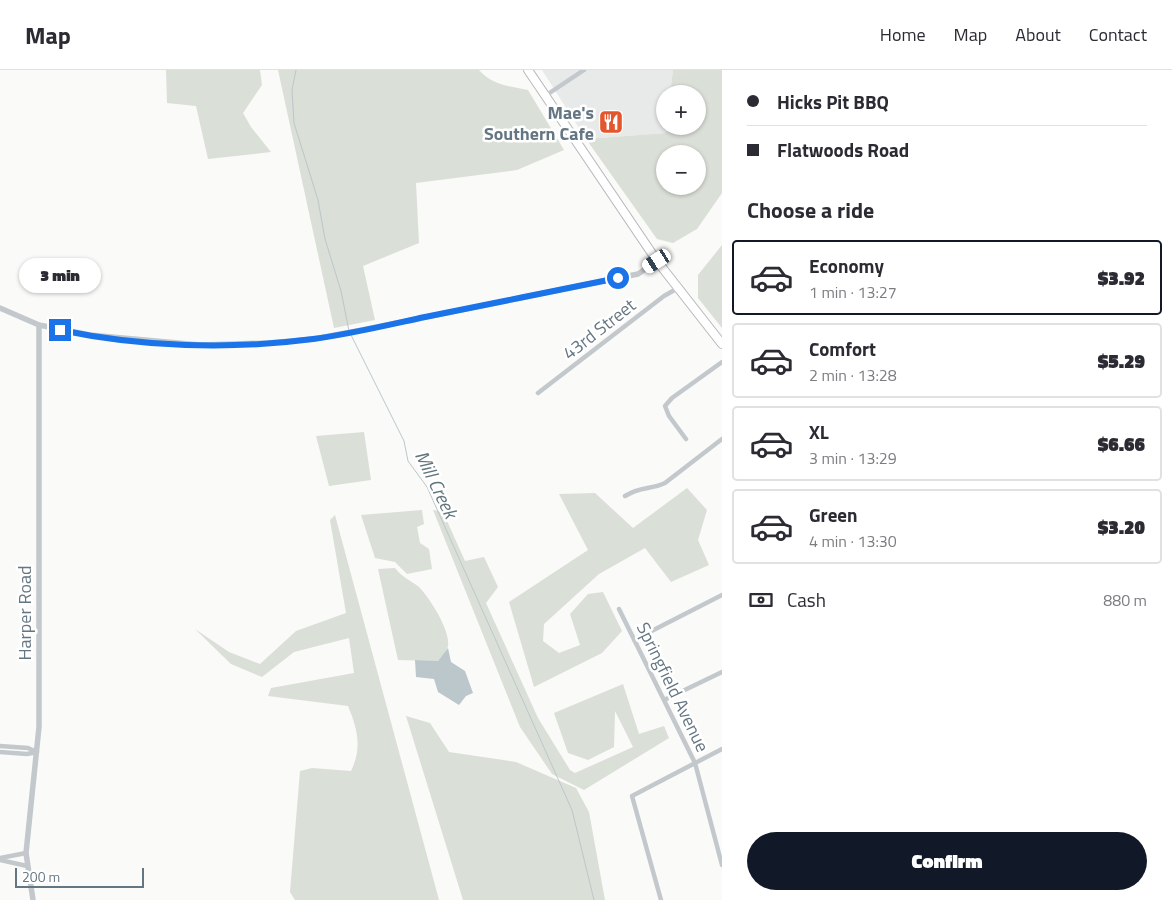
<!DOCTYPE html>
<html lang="en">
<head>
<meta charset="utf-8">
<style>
  body { margin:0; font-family:"Titillium Web",sans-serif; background:#f7f7f7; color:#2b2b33; height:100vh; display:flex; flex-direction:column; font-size:19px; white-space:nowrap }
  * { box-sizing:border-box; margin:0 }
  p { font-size:16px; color:#7c7c81 }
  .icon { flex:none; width:28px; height:28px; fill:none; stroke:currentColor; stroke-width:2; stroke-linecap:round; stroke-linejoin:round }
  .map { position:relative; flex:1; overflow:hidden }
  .panel { display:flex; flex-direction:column; background:#fff; width:450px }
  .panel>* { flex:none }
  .hud { display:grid; align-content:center; height:110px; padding:0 25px; background:#fff }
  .fabs { position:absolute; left:656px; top:15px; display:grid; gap:10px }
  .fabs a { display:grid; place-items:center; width:50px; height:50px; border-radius:50%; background:#fff; box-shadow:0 1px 4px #0004; font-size:25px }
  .scale { position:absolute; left:15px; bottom:12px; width:129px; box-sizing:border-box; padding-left:5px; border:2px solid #657683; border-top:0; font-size:14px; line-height:18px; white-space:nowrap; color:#657683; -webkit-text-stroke:4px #fff; paint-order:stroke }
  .end { position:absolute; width:22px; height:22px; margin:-11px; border:6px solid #1a73e8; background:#fff; box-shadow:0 0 0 2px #fff }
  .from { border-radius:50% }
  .bubble { position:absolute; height:35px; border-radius:18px; background:#fff; box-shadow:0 1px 4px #0004; font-size:16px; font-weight:800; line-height:35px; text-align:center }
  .car { position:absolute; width:15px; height:30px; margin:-15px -8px; border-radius:6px; box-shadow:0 0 4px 1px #0007; background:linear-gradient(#fff 24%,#345 0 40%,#fff 0 76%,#345 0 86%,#fff 0) }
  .hud b { display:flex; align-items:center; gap:18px; height:48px; font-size:19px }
  .hud b+b { border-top:1px solid #e1e1e2 }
  .hud i { width:12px; height:12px; background:#2b2b33 }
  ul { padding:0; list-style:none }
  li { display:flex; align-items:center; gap:15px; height:75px; margin:0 10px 8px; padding:0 15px; border:2px solid #e1e1e2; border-radius:5px }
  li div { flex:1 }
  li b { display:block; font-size:19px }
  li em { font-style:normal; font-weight:800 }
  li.current { border-color:#111827 }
  li>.icon { width:45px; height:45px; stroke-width:1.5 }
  h2 { padding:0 25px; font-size:22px; line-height:60px }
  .pay { display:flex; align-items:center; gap:12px; height:55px; padding:0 25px; font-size:19px }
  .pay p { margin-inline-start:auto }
  .button { display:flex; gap:10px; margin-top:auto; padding:10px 25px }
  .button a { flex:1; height:58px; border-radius:30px; background:#111827; color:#fff; font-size:20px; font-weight:800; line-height:58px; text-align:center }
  header { display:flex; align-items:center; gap:30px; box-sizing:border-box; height:70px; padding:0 25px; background:#fff; border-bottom:1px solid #e1e1e2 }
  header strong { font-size:24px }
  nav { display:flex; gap:28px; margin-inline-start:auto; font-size:18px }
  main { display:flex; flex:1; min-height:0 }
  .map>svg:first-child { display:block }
  .built { fill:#e8e9e9 }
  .green { fill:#dadfd7; fill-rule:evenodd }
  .water { fill:#bbc7cb }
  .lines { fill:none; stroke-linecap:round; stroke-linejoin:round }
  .stream { stroke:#bbc7cb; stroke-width:1 }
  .trunk-casing { stroke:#b4b9bd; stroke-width:10 }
  .minor { stroke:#c3c8cc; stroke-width:4.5 }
  .tertiary { stroke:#c3c8cc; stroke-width:5.5 }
  .trunk { stroke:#fff; stroke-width:8 }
  .route { stroke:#1a73e8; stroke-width:6 }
  .labels { text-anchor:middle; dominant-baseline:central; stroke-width:5; stroke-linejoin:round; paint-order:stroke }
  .poi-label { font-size:18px; font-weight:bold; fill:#657683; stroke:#fff; text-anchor:end }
  .street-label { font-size:18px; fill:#657683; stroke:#fff }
  .water-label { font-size:19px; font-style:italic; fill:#60757c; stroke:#fff }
</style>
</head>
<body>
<header>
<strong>Map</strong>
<nav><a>Home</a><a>Map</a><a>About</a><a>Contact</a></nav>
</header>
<main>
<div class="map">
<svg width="722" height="830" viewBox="0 0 722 830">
  <rect width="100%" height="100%" fill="#fafaf8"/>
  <!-- built -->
  <path class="built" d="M542,0H673L670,24H665L666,63L586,69Z"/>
  <!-- green -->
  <path class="green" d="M166,0H260L262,15L243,43L251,57L271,82L208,89L196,36L167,33Z
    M278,0H479C492,15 509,16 528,20L564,80L517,100L416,113L419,173L363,196L375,250L334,258Z
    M673,0H722V123L697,159L673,173L657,169L586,69L666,63L667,56H698V24H670ZM665,84H698V116H665Z
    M722,175V258L698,228V205Z
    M364,362L371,410L329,416L316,366Z
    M687,418L707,440L698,470L709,495L671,512L645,478L599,504L544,554L543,571L559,583L580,575L570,544L588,524L603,522L622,561L602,583L534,617L509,532L588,480L559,424L595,423L633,458Z
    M422,440L424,454L417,457L420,473L429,479L432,499L407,504L395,492L375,488L361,445Z
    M433,440L443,442L465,491L484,487L498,517L486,533L538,648L570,700L575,703L633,677L615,641L614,677L588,690L568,683L554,643L623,614L639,664L664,656L669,668L584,720L552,704L520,657Z
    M335,445L439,830H295L290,822L300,701L312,698L351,701C362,678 358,660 348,636L268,626L271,618L354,603L349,568L294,582L262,607L231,594L195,559L229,582L260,594L296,561L346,543L330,450Z
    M395,498C403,508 410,510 419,517C429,527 454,565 447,579C445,583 441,587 438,591L398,590L378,499Z
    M406,646L430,653L449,682L516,692L576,718L589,742L605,830H463Z"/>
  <!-- water -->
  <path class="water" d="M448,578L451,592L465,601L473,623L466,626L459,635L438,622L434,609L416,607L415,590L438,591Z"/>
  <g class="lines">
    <!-- stream -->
    <path class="stream" d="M296,0L292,20L294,53L318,130L325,169L341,221L349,261
      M351,265L404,371L408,391L427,417L572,740L594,830"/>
    <defs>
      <path id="trunk" d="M528,0L657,191L722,274"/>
    </defs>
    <!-- trunk casing -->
    <use href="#trunk" class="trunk-casing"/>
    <!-- minor -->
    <path class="minor" d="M545,26L584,0
      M538,323L664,226L678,218
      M686,369L669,346L665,336L672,328L722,292
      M625,426C641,416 650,420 665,413L722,369
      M619,539L695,693L722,795
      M634,570L722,525
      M664,630L722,602
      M0,676L28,678L37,682L27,684L0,682
      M0,788L26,783
      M0,790L27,796
      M661,830L632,726L722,679"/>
    <!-- tertiary -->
    <path class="tertiary" d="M0,238L39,255L90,265L200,275L268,273L314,269L362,260L638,204L657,191
      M33,830L26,783L39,657V255"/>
    <!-- trunk -->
    <use href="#trunk" class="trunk"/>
  </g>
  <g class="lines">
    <!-- route -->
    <path class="route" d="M60,260C141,277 230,280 313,269C351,264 388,255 425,247C489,234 554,221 618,208"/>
  </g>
  <!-- icons -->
  <defs>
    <symbol id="restaurant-square" viewBox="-11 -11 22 22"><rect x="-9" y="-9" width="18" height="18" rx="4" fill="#e4572e" stroke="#fff"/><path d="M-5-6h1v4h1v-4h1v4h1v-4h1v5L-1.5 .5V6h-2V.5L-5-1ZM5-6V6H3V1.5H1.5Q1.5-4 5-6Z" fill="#fff"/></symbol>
  </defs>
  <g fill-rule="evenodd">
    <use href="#restaurant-square" x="597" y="38" width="28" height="28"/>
  </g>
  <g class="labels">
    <!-- poi labels -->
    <g class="poi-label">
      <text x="594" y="42">Mae's<tspan x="594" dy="21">Southern Cafe</tspan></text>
    </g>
    <!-- street labels -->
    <g class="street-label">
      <text transform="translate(599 259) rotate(-38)">43rd Street</text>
      <text transform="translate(24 543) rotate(-90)">Harper Road</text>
      <text transform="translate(673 617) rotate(64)">Springfield Avenue</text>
    </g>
    <!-- water labels -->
    <g class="water-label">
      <text transform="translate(437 414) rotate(64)">Mill Creek</text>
    </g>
  </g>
</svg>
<div class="fabs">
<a>+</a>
<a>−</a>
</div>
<div class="scale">200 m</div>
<i class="end from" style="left:618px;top:208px"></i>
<i class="end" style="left:60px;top:260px"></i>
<div class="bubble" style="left:19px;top:188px;width:82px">3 min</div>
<i class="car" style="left:657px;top:191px;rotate:237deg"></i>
</div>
<section class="panel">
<div class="hud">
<b><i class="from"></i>Hicks Pit BBQ</b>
<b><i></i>Flatwoods Road</b>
</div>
<h2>Choose a ride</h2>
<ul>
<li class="current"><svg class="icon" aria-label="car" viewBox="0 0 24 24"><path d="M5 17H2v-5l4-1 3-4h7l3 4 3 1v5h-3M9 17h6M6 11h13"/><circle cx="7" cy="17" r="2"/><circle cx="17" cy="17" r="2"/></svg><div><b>Economy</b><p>1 min · 13:27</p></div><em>$3.92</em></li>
<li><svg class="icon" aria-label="car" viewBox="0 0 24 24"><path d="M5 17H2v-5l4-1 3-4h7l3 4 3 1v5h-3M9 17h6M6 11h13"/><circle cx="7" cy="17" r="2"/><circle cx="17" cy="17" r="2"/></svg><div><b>Comfort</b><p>2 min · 13:28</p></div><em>$5.29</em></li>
<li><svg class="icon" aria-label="car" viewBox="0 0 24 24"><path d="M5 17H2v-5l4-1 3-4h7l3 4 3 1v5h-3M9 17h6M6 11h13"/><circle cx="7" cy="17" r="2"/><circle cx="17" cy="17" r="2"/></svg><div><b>XL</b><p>3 min · 13:29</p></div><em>$6.66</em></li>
<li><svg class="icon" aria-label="car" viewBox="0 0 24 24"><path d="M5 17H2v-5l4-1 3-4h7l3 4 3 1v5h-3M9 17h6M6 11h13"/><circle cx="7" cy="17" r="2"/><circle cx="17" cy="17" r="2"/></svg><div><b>Green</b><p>4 min · 13:30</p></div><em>$3.20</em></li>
</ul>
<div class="pay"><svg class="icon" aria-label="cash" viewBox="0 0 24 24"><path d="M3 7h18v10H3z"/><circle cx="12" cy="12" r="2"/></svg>Cash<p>880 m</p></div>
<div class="button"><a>Confirm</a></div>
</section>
</main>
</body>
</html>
